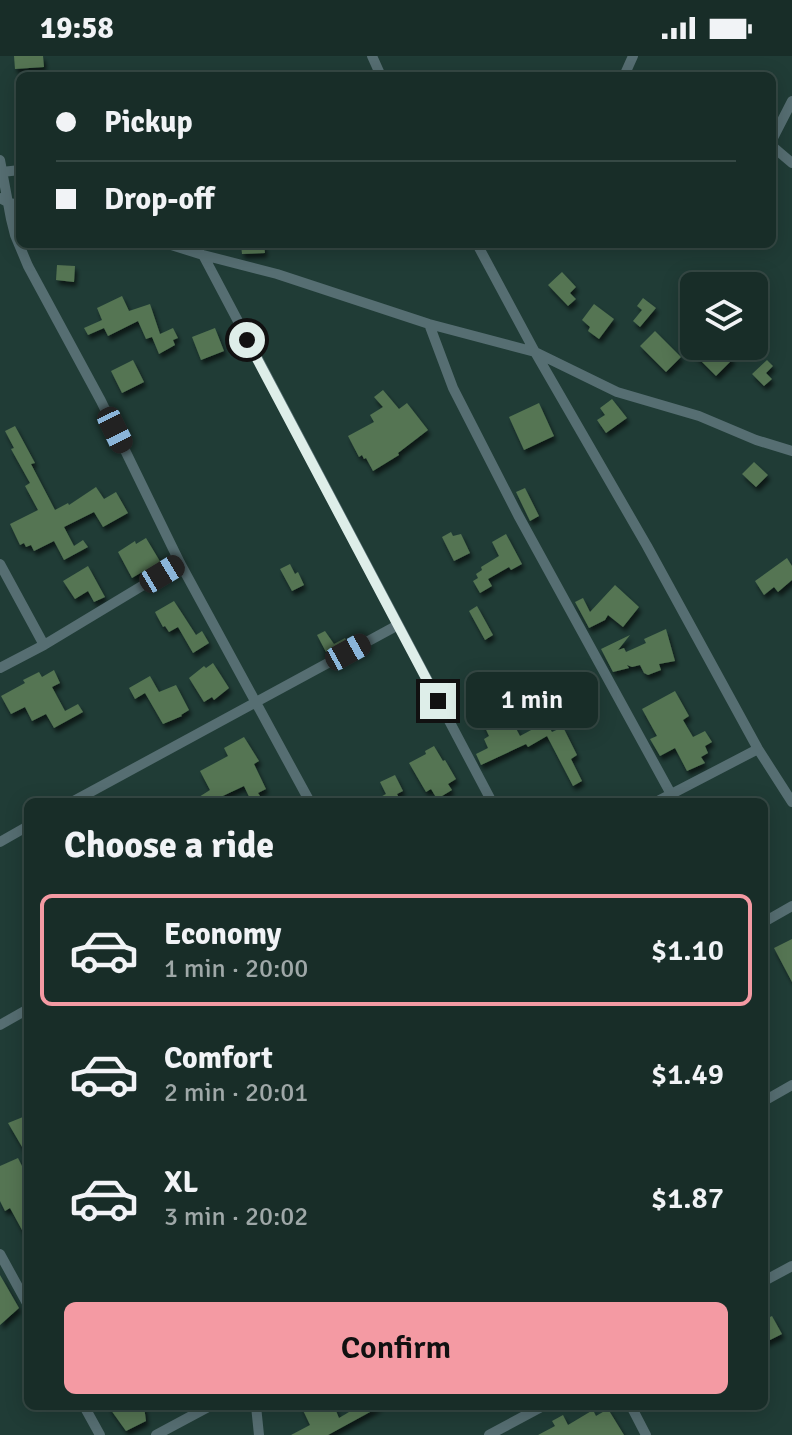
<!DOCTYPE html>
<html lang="en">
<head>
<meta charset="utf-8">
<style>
  body { margin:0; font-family:Signika,sans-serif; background:#213530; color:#f1f3f6; height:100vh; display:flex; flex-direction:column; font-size:30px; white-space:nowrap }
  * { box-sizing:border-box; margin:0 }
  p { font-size:26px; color:#9fa8a8 }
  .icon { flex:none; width:44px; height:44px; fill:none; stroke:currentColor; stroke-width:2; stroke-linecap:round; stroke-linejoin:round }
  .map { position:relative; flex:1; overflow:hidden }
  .panel { position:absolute; left:24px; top:742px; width:744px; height:612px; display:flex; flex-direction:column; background:#182d28; border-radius:12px; box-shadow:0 4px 20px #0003,0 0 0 2px #364945 }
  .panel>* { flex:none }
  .guide { position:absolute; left:16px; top:16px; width:760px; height:176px; border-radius:12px; box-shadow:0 4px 20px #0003,0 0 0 2px #364945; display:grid; align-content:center; height:176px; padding:0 40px; background:#182d28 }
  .fabs { position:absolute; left:680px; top:216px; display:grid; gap:16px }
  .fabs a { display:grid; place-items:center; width:88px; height:88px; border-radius:12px; background:#182d28; box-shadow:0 4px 20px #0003,0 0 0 2px #364945; font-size:40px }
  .end { position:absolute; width:36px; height:36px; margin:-18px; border:10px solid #deeee9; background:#111; box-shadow:0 0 0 4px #111 }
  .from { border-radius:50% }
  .bubble { position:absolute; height:56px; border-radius:12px; background:#182d28; box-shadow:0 4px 20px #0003,0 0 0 2px #364945; font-size:26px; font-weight:600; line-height:56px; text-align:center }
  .car { position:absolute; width:24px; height:48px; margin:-24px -12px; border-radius:10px; box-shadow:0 0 6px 2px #0007; background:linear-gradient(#222 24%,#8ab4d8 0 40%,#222 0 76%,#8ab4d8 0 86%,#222 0) }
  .guide b { display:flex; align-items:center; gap:28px; height:76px; font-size:30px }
  .guide b+b { border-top:2px solid #364945 }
  .guide i { width:20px; height:20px; background:#f1f3f6 }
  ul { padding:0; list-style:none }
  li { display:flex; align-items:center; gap:24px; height:112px; margin:0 16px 12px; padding:0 24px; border:4px solid transparent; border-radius:12px }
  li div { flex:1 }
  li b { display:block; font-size:30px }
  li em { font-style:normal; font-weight:600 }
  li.active { border-color:#f49aa3 }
  li>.icon { width:72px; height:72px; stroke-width:1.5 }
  h2 { padding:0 40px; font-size:36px; line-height:96px }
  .button { display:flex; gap:16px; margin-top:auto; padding:16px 40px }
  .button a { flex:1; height:92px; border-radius:12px; background:#f49aa3; color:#111; font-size:32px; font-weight:600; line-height:92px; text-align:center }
  .status { display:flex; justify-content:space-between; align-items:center; height:56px; padding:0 40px; background:#182d28; direction:ltr }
  .status svg { height:22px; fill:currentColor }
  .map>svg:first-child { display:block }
  .building { fill:#547553; filter:url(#shadow) }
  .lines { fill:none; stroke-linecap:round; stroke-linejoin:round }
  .minor { stroke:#566e72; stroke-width:10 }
  .route { stroke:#deeee9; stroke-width:10 }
</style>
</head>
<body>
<div class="status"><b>19:58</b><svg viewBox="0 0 49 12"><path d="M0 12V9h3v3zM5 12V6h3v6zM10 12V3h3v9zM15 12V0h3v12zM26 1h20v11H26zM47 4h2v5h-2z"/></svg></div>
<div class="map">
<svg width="792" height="1379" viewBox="0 0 792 1379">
  <defs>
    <filter id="shadow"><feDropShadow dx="2.5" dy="4.5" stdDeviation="2" flood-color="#0009"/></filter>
  </defs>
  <rect width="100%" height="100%" fill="#203c36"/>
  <!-- building -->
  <path class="building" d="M14,0H43L44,11L15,13Z
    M241,188H264L265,197L242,198Z
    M57,209L75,210L74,226L56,224Z
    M562,216L576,231L570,237L576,243L568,250L548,229Z
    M122,240L129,255L150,248L160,278L173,272L178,282L173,284L175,289L159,298L152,281L146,283L138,265L108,280L104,272L88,279L84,272L102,264L97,252Z
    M643,242L656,252L640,271L633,265L642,254L637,250Z
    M594,248L614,263L599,283L588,275L590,271L582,264Z
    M215,272L224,295L201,304L192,281Z
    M655,275L681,301L666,316L640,290Z
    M698,290H724L731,298L729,300L733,303L716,320L692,296Z
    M133,304L144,326L122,337L111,315Z
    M767,304L773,310L766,317L772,323L764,330L752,318Z
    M383,334L399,353L407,347L428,374L398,397L399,399L373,415L366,402L364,403L362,399L359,401L348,380L374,366L370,359L383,351L374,341Z
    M612,343L627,362L606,377L597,364L605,359L600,352Z
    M539,347L554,380L524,394L509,361Z
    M15,370L35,407L31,408L55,454L68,447L69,449L96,431L104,443L116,436L128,457L103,471L94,456L64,471L74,490L83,484L88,491L64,504L54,485L34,495L31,489L26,491L24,487L20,489L10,468L38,454L25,430L30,427L11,393L14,392L5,375Z
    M754,406L768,419L756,431L742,418Z
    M525,432L539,460L530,465L516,436Z
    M451,476L453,480L461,478L470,497L454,505L442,481Z
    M506,478L522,508L511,514L509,511L488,523L492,530L480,537L473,525L478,522L476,518L482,514L481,511L499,500L492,486Z
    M146,482L161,507L146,518L144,515L132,522L118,496L135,485L136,488Z
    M787,502L792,510V524L778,536L774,531L764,539L755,525Z
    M290,508L295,518L298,516L304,529L292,535L280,513Z
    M88,510L105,541L94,546L88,535L75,543L63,525Z
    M615,529L639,551L623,571L608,559L605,564L589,572L575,546L583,542L590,556Z
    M174,545L196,579L202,575L209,587L193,597L178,571L169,576L165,570L163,571L157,560L155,556Z
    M477,550L493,579L485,584L469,555Z
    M666,573L675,605L659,608L661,614L648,619L644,617L640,609L632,611L627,609L629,612L613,616L601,593L630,579L618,594L624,592L626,596L646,587L644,583Z
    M325,575L334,588L345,582L348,587L327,598L317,579Z
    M213,607L229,632L214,644L212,641L204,646L189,622L204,610L206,612Z
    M54,614L60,627L52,631L65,655L78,648L83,656L54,672L46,658L32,665L25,651L11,658L1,640L25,627L23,624L39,616L42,621Z
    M150,620L159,636L176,629L189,654L181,659L182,660L163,668L145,637L135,643L129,632Z
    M534,627L550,655L538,662L532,650L526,654L516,636Z
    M675,635L689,660L683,664L693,681L705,675L712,686L705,690L708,697L701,701L705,707L687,715L675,692L660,700L650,683L657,680L642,653Z
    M504,650L520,680L546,666L552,676L563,671L577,699L571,703L582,725L573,730L547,680L528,691L526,688L481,709L476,698L488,692L484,683L489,680L480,661Z
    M244,681L259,705L254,708L266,733L258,737L260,740L251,745L244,730L210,746H191L210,734L200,715L228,700L224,692Z
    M434,690L443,705L445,704L456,723L448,728L452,734L437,743L431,733L426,736L409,707L426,698L425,695Z
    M395,719L403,735L397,738L401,746H371L386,738L380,726Z
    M792,883V926L774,892Z
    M23,1061L28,1070V1101L8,1067Z
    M18,1102L28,1122V1185L10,1152L5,1155L0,1145V1110Z
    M0,1219L19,1252L0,1269Z
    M772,1260L782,1278L764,1287V1264Z
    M108,1350H144L146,1365L126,1375Z
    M301,1350H334L339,1362L359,1350H381L328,1379H291L310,1369Z
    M608,1353L624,1379H538L555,1370L552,1365L563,1359L568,1369L593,1354L596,1360Z"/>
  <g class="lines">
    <!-- minor -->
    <path class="minor" d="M372,0L381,20
      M624,20L633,0
      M772,84L792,45
      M772,90L792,107
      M0,104L11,163L15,179L28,210L101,345L180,507L310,746
      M2,116L20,114
      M0,142L9,147L20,149
      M168,188L203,199L277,218L429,268L535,296L617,336L699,360L756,384L792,395
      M477,188L535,296L647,490L758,693L792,746
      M203,199L492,746
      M429,268L453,332L518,459L671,738
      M0,508L44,589
      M0,612L44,589L180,507
      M72,746L398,569
      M656,746L758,693
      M0,786L28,770
      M764,866L792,850
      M0,969L28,953
      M764,1045L792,1029
      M0,1198L28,1249
      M764,1225L792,1210
      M84,1350L100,1379
      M256,1350L259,1379
      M631,1350L646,1379
      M156,1379L210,1350
      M489,1379L543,1350"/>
  </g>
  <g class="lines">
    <!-- route -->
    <path class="route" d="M247,284L438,645"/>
  </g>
</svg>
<div class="fabs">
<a><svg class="icon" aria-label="layers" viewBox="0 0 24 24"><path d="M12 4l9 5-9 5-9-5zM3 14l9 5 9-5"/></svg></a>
</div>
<i class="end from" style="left:247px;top:284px"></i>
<i class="end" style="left:438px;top:645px"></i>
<div class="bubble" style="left:466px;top:616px;width:132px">1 min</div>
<i class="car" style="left:115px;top:374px;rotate:154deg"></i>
<i class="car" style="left:162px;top:518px;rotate:59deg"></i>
<i class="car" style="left:348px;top:596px;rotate:61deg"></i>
<div class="guide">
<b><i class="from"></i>Pickup</b>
<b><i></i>Drop-off</b>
</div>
<section class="panel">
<h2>Choose a ride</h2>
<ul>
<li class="active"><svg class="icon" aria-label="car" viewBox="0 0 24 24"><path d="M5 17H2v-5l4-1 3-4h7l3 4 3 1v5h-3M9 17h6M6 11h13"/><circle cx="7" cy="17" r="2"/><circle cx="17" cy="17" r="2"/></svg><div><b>Economy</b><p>1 min · 20:00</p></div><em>$1.10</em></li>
<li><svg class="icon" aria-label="car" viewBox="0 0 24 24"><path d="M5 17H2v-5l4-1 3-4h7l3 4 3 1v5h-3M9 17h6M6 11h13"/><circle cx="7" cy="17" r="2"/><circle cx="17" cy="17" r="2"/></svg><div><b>Comfort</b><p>2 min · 20:01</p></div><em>$1.49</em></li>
<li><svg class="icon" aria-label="car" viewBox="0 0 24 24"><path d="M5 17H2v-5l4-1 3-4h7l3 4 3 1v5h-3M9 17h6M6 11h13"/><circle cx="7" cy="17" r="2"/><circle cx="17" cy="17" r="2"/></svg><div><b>XL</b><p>3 min · 20:02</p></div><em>$1.87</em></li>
</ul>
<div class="button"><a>Confirm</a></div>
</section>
</div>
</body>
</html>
